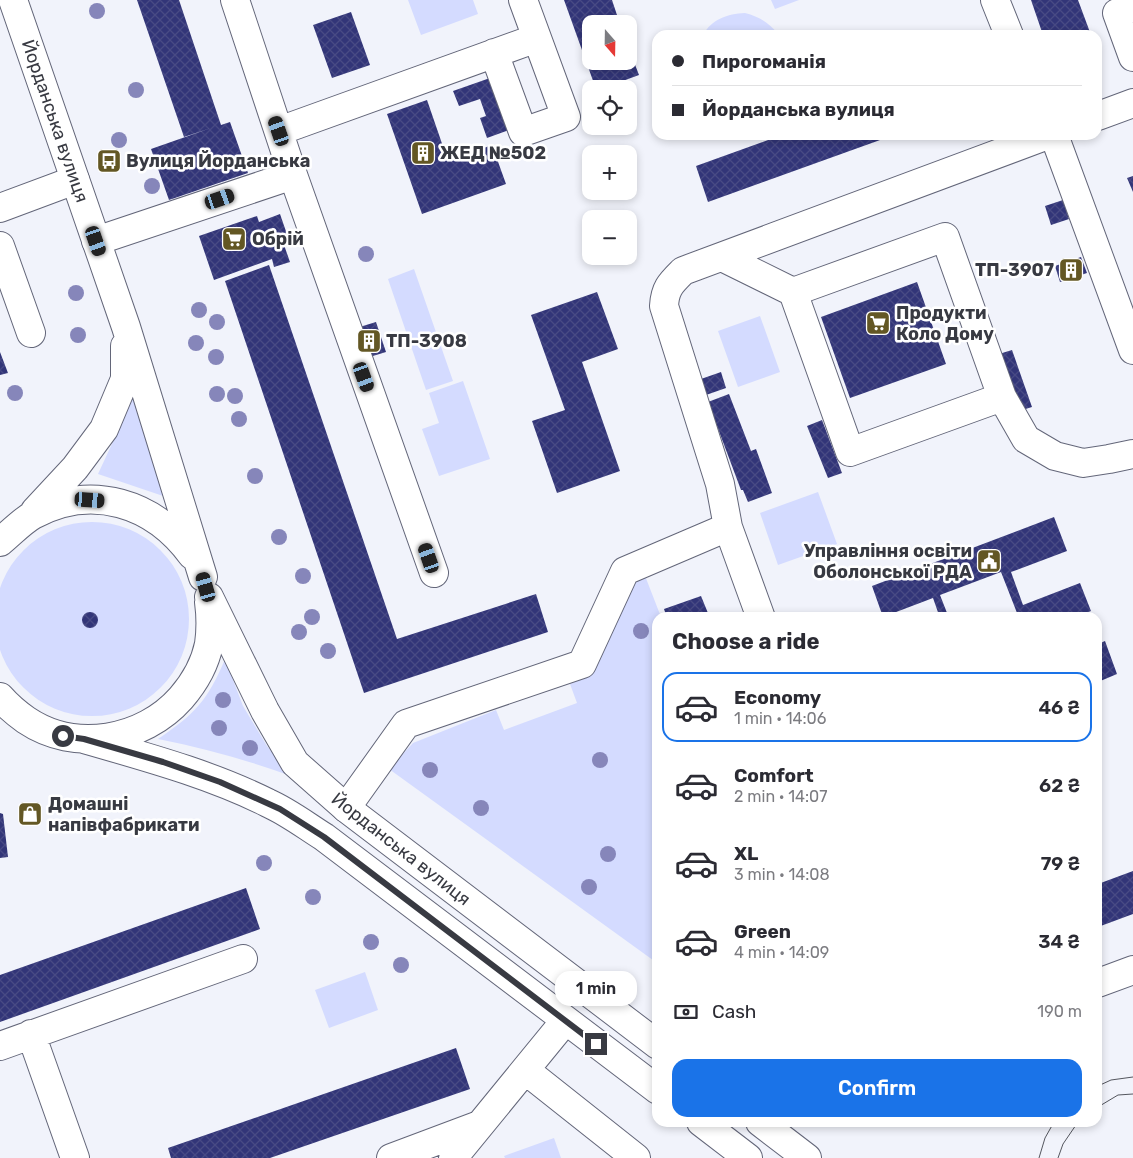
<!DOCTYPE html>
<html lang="en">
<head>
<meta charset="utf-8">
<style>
  body { margin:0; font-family:Rubik,sans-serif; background:#f2f2f3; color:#2b2b33; height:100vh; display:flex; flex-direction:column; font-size:19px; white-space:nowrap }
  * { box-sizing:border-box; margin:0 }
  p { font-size:16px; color:#7c7c81 }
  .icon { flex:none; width:28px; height:28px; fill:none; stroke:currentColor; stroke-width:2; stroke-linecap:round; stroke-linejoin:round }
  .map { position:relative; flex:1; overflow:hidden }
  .panel { position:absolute; left:652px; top:612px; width:450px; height:515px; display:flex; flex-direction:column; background:#fff; border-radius:15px; box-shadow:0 2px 8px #0003 }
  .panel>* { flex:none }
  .top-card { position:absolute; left:652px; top:30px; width:450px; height:110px; border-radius:15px; box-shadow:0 2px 8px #0003; display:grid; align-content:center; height:110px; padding:0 20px; background:#fff }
  .needle { width:32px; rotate:160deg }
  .fabs { position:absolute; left:582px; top:15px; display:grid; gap:10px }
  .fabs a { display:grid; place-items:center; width:55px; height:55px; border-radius:10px; background:#fff; box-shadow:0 2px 8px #0003; font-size:25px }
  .end { position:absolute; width:22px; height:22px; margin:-11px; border:6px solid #383a42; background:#fff; box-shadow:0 0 0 2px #fff }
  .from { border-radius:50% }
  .bubble { position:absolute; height:35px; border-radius:15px; background:#fff; box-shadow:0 2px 8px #0003; font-size:16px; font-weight:600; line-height:35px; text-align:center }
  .car { position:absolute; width:15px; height:30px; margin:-15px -8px; border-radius:6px; box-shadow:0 0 4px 1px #0007; background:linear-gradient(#222 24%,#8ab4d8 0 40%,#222 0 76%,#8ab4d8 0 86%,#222 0) }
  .top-card b { display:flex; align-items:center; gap:18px; height:48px; font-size:19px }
  .top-card b+b { border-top:1px solid #e1e1e2 }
  .top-card i { width:12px; height:12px; background:#2b2b33 }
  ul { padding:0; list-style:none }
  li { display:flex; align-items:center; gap:15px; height:70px; margin:0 10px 8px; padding:0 10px; border:2px solid transparent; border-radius:15px }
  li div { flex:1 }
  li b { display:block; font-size:19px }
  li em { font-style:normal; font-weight:600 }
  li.on { border-color:#1a73e8 }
  li>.icon { width:45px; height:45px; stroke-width:1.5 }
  h2 { padding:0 20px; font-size:22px; line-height:60px }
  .pay { display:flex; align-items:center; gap:12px; height:55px; padding:0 20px; font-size:19px }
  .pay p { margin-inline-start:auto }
  .primary-button { display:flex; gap:10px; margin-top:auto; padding:10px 20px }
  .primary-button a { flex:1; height:58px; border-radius:15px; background:#1a73e8; color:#fff; font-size:20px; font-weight:600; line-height:58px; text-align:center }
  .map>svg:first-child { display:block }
  .green { fill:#d4dbff }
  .building { fill:url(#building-cross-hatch) }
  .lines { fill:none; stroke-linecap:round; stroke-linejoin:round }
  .minor-casing { stroke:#636679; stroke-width:30 }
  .major-casing { stroke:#636679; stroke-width:30 }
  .minor { stroke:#fff; stroke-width:28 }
  .major { stroke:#fff; stroke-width:28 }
  .tram { stroke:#54565e; stroke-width:1 }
  .tree { fill:#8686ba }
  .route { stroke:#383a42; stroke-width:6 }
  .labels { text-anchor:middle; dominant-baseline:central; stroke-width:5; stroke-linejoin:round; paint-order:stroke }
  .street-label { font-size:18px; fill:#383a42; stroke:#fff }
  .poi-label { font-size:18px; font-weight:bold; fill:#383a42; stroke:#fff; text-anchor:start }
</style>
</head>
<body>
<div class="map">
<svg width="1133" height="1158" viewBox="0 0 1133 1158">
  <defs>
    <pattern id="building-cross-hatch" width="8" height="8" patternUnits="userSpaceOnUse" patternTransform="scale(1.25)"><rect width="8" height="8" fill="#323578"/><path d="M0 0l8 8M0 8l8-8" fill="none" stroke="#484a84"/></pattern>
  </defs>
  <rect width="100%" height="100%" fill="#f1f3fb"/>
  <!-- green -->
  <path class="green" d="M408,0H473L478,14L421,35Z
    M771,0H799L775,9Z
    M745,13C760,17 769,23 779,35H703C712,19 727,14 745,13Z
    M414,269L453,381L426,390L388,279Z
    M760,316L780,372L738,387L718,331Z
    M463,381L490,459L439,476L422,429L439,423L429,393Z
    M134,384L169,498L98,474L117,433Z
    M818,492L837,544L778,565L760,513Z
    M-5 619a97 97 0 1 1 194 0a97 97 0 1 1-194 0Z
    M642,568L661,617L658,618L657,963L389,769L413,743L496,710L504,730L577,703L570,684L584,678L629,576Z
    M225,659L243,706L267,746L291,776C247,760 204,748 158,739C195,714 208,700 225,659Z
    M365,972L378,1010L329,1028L315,990Z
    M554,1138L561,1158H505L504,1156Z"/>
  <!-- building -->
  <path class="building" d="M137,0H179L221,125L230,122L248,173L169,200L151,149L211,128L184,137Z
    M564,0H612L620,24H591V61H629V49L639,75L601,89H596Z
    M1031,0H1078L1091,35H1043Z
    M351,12L370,65L332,78L313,25Z
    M490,78L509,130L487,138L480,118L486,116L480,99L459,106L453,91Z
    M427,100L448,161L492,145L506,184L422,214L387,114Z
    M782,135H894L708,202L696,166Z
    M1133,176V192L1127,178Z
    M1063,200L1069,219L1051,225L1045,206Z
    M280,214L290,243L284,245L290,262L274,267L272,259L214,280L199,236L257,216L259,222Z
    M1081,257L1087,273L1060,282L1055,266Z
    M269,265L397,639L536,594L548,632L364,693L225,281Z
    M917,282L946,364L850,398L821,317Z
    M597,292L618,349L582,362L620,471L557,493L532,421L565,410L531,315Z
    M376,322L386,352L363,359L353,329Z
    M1012,350L1032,407L1019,411L999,354Z
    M0,352L8,373L0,375Z
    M721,372L726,388L706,395L701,379Z
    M729,394L751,451L756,449L772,493L748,502L743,490H741L708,402Z
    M822,420L842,473L828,478L807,426Z
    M1054,517L1067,551L1011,572L1023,605L1080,583L1091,611L1074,618H1019L1001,572L940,595L949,618H940L933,598L883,617L872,586Z
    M701,596L710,618H667L664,609Z
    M82 620a8 8 0 1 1 16 0a8 8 0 1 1-16 0Z
    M1105,641L1117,674L1098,682V644Z
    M0,813L3,814L8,857L0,858Z
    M1133,871V914L1098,927V884Z
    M246,888L260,929L0,1022V975Z
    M456,1048L470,1089L270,1158H171L168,1148Z"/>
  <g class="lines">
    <defs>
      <path id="minor" d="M235,0L293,175L434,573
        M995,0L1009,35
        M1133,7L1117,13L1133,57
        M494,53L523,132L566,117L523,0
        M1098,116L1133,103
        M279,131L537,38
        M1054,135L1133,350
        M0,208L75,180
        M945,237L1002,397L850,452L793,292Z
        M96,241L293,175
        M0,246L31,333
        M722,257L793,292
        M1002,397L1026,439L1055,456L1083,463L1109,459L1133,454
        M761,618L728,527L720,484L664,306C665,288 671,283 683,271L1048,135
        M346,808L406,724L582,664L625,571L728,527
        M1098,983L1133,970
        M31,1034L75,1158
        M0,1046L243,959
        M525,1070L636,1158
        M391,1158L479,1125
        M453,1158L565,1021"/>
      <path id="major" d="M13,0L126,327L203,577
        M35,511L75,468L104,429L125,379V346
        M0,542C10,534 21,522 33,515C92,483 154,503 192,555
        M209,597L265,711L295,763L346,808L658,1045
        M0,697C8,706 16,713 26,720C75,753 143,741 181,698C194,683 205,664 209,644C211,630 211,617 209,602
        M84,739C146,757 210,774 268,803C288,812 305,825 324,837L658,1090
        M701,1122L748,1158
        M760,1122L807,1158"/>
    </defs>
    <!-- minor casing -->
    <use href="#minor" class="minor-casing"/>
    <!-- major casing -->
    <use href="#major" class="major-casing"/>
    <!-- minor -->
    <use href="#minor" class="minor"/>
    <!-- major -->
    <use href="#major" class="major"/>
    <!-- tram -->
    <path class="tram" d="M1098,1086L1111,1080L1133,1077
      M1098,1107L1118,1095L1133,1094
      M1039,1158L1045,1138L1054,1122
      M1058,1158L1063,1144L1078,1122"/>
  </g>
  <!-- trees -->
  <g class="tree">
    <circle cx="97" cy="11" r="8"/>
    <circle cx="136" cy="90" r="8"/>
    <circle cx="119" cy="140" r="8"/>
    <circle cx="152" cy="186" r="8"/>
    <circle cx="366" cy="254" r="8"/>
    <circle cx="76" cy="293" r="8"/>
    <circle cx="199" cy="310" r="8"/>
    <circle cx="217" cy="322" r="8"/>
    <circle cx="78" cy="335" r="8"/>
    <circle cx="196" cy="343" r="8"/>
    <circle cx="216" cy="357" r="8"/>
    <circle cx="15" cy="393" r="8"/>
    <circle cx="217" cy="394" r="8"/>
    <circle cx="235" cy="396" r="8"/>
    <circle cx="239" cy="419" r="8"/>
    <circle cx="255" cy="476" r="8"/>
    <circle cx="279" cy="537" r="8"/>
    <circle cx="303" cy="576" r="8"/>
    <circle cx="312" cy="617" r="8"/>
    <circle cx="641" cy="631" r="8"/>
    <circle cx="299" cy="632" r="8"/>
    <circle cx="328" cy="651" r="8"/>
    <circle cx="223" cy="700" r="8"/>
    <circle cx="219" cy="728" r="8"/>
    <circle cx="250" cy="748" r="8"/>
    <circle cx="600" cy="760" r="8"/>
    <circle cx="430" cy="770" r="8"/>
    <circle cx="481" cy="808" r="8"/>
    <circle cx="608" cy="854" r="8"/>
    <circle cx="264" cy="863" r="8"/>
    <circle cx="589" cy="887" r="8"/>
    <circle cx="313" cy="897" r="8"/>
    <circle cx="371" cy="942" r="8"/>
    <circle cx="401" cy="965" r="8"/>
  </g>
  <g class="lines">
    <!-- route -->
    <path class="route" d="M63,736L84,739L163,762L220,782L280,809L324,837L596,1044"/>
  </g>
  <!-- icons -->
  <defs>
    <symbol id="building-square" viewBox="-11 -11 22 22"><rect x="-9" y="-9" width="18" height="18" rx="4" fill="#635724" stroke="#fff"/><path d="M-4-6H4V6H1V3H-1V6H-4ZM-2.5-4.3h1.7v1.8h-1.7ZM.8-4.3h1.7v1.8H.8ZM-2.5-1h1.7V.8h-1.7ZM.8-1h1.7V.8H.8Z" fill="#fff"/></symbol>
    <symbol id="bus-square" viewBox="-11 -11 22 22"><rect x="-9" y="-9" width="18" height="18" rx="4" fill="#635724" stroke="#fff"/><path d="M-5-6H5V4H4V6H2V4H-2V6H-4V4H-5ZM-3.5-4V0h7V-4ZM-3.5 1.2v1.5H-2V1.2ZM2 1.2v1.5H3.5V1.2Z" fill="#fff"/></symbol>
    <symbol id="supermarket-square" viewBox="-11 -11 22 22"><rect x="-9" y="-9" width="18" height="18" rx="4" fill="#635724" stroke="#fff"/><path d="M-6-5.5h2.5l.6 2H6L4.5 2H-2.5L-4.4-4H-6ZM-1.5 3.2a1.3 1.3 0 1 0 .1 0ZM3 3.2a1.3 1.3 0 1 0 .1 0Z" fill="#fff"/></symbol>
    <symbol id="civic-square" viewBox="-11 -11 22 22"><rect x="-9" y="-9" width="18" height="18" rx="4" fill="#635724" stroke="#fff"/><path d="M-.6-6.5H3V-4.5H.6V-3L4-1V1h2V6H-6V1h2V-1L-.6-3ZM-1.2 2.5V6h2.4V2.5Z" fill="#fff"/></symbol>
    <symbol id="shop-square" viewBox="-11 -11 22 22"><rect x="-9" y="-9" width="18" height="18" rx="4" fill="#635724" stroke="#fff"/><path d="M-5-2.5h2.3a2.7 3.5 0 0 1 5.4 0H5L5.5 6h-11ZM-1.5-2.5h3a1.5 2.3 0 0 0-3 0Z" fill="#fff"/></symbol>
  </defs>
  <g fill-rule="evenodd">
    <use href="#building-square" x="409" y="139" width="28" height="28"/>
    <use href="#bus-square" x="95" y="147" width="28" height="28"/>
    <use href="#supermarket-square" x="220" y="225" width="28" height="28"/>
    <use href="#building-square" x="1057" y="256" width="28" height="28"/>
    <use href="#supermarket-square" x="864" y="309" width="28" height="28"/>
    <use href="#building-square" x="355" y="327" width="28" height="28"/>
    <use href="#civic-square" x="975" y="547" width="28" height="28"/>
    <use href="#shop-square" x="16" y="800" width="28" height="28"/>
  </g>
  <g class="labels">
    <!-- street labels -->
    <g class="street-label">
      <text transform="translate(55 121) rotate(71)">Йорданська вулиця</text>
      <text transform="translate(401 849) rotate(38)">Йорданська вулиця</text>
    </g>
    <!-- poi labels -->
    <g class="poi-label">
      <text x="440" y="153">ЖЕД №502</text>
      <text x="126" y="161">Вулиця Йорданська</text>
      <text x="252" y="239">Обрій</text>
      <text x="1054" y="270" text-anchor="end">ТП-3907</text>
      <text x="896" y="313">Продукти<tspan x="896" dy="21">Коло Дому</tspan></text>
      <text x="386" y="341">ТП-3908</text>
      <text x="972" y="551" text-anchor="end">Управління освіти<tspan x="972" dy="21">Оболонської РДА</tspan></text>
      <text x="48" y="804">Домашні<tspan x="48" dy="21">напівфабрикати</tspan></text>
    </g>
  </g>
</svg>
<div class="fabs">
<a><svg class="needle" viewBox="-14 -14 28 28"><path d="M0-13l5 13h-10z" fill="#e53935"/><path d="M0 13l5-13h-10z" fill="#7c7c81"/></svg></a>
<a><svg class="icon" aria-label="locate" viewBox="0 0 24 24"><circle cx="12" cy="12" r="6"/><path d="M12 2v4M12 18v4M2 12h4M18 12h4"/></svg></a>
<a>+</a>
<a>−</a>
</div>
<i class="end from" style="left:63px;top:736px"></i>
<i class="end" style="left:596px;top:1044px"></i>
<div class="bubble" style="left:555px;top:971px;width:82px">1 min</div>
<i class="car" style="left:279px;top:131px;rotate:341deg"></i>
<i class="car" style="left:220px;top:199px;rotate:71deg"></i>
<i class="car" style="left:96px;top:241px;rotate:161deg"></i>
<i class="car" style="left:364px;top:377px;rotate:160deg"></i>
<i class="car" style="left:90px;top:500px;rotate:94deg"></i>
<i class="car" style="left:429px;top:558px;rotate:341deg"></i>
<i class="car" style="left:206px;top:587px;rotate:344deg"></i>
<div class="top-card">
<b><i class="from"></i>Пирогоманія</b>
<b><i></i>Йорданська вулиця</b>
</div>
<section class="panel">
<h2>Choose a ride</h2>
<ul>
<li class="on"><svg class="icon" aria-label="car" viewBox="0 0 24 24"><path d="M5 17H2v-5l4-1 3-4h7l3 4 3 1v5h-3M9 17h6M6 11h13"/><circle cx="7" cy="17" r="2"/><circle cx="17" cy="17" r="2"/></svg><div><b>Economy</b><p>1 min · 14:06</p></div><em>46 ₴</em></li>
<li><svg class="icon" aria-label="car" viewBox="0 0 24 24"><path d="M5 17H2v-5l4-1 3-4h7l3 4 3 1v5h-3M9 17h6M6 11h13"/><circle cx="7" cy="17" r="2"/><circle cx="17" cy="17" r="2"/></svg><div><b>Comfort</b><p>2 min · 14:07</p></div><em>62 ₴</em></li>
<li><svg class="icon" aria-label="car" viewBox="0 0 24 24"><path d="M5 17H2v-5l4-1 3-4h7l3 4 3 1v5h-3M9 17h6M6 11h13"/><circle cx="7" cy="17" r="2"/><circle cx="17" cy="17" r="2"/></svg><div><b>XL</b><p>3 min · 14:08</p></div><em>79 ₴</em></li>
<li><svg class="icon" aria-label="car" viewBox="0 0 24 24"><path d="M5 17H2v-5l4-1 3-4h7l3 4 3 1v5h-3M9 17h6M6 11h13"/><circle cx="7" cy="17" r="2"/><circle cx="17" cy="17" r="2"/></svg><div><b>Green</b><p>4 min · 14:09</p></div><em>34 ₴</em></li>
</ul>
<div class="pay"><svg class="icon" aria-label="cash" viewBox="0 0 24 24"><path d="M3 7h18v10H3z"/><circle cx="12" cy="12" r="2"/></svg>Cash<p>190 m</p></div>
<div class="primary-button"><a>Confirm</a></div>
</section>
</div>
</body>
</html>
